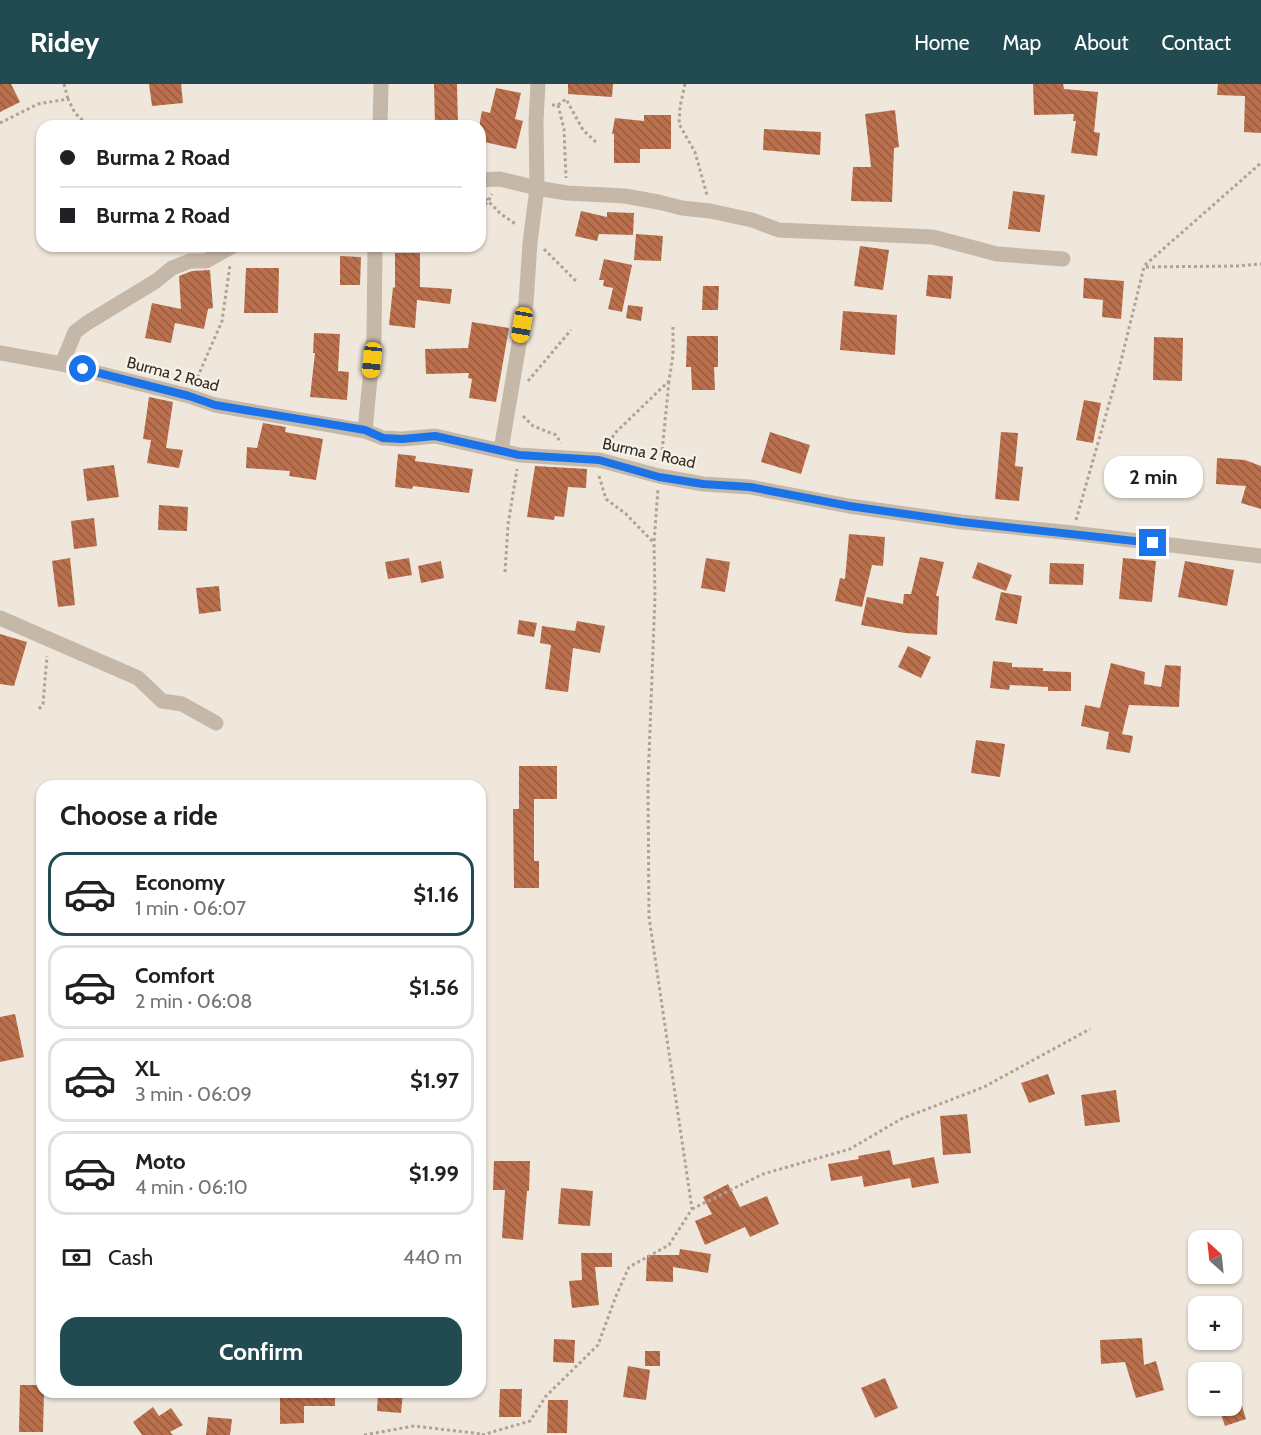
<!DOCTYPE html>
<html lang="en">
<head>
<meta charset="utf-8">
<style>
  body { margin:0; font-family:Cabin,sans-serif; background:#f2f2f2; color:#202124; height:100vh; display:flex; flex-direction:column; font-size:22px; white-space:nowrap }
  * { box-sizing:border-box; margin:0 }
  p { font-size:20px; color:#757577 }
  .icon { flex:none; width:33px; height:33px; fill:none; stroke:currentColor; stroke-width:2; stroke-linecap:round; stroke-linejoin:round }
  .map { position:relative; flex:1; overflow:hidden }
  .drawer { position:absolute; left:36px; top:696px; width:450px; height:618px; display:flex; flex-direction:column; background:#fff; border-radius:18px; box-shadow:0 2px 4px #0004 }
  .drawer>* { flex:none }
  .top-card { position:absolute; left:36px; top:36px; width:450px; height:132px; border-radius:18px; box-shadow:0 2px 4px #0004; display:grid; align-content:center; height:132px; padding:0 24px; background:#fff }
  .needle { width:39px; rotate:333deg }
  .tools { position:absolute; left:1188px; top:1146px; display:grid; gap:12px }
  .tools a { display:grid; place-items:center; width:54px; height:54px; border-radius:12px; background:#fff; box-shadow:0 2px 4px #0004; font-size:30px }
  .end { position:absolute; width:27px; height:27px; margin:-14px; border:8px solid #1a73e8; background:#fff; box-shadow:0 0 0 3px #fff }
  .from { border-radius:50% }
  .bubble { position:absolute; height:42px; border-radius:18px; background:#fff; box-shadow:0 2px 4px #0004; font-size:20px; font-weight:700; line-height:42px; text-align:center }
  .car { position:absolute; width:18px; height:36px; margin:-18px -9px; border-radius:8px; box-shadow:0 0 4px 2px #0007; background:linear-gradient(#f5c518 24%,#345 0 40%,#f5c518 0 76%,#345 0 86%,#f5c518 0) }
  .top-card b { display:flex; align-items:center; gap:21px; height:57px; font-size:22px }
  .top-card b+b { border-top:2px solid #e0e0e0 }
  .top-card i { width:15px; height:15px; background:#202124 }
  ul { padding:0; list-style:none }
  li { display:flex; align-items:center; gap:18px; height:84px; margin:0 12px 9px; padding:0 12px; border:3px solid #e0e0e0; border-radius:18px }
  li div { flex:1 }
  li b { display:block; font-size:22px }
  li em { font-style:normal; font-weight:700 }
  li.active { border-color:#214a51 }
  li>.icon { width:54px; height:54px; stroke-width:1.5 }
  h2 { padding:0 24px; font-size:27px; line-height:72px }
  .pay { display:flex; align-items:center; gap:15px; height:66px; padding:0 24px; font-size:22px }
  .pay p { margin-inline-start:auto }
  .action { display:flex; gap:12px; margin-top:auto; padding:12px 24px }
  .action a { flex:1; height:69px; border-radius:18px; background:#214a51; color:#fff; font-size:24px; font-weight:700; line-height:69px; text-align:center }
  header { display:flex; align-items:center; gap:36px; box-sizing:border-box; height:84px; padding:0 30px; background:#214a51; color:#fff }
  header strong { font-size:28px }
  nav { display:flex; gap:33px; margin-inline-start:auto; font-size:21px }
  .map>svg:first-child { display:block }
  .building { fill:url(#building-back-hatch) }
  .lines { fill:none; stroke-linecap:round; stroke-linejoin:round }
  .path { stroke:#b1a292; stroke-width:3; stroke-dasharray:3 3; stroke-linecap:butt }
  .minor { stroke:#c6b8a8; stroke-width:15 }
  .route { stroke:#1a73e8; stroke-width:8 }
  .labels { text-anchor:middle; dominant-baseline:central; stroke-width:4.5; stroke-linejoin:round; paint-order:stroke }
  .street-label { font-size:16px; fill:#332c27; stroke:#f7f1e6 }
</style>
</head>
<body>
<header>
<strong>Ridey</strong>
<nav><a>Home</a><a>Map</a><a>About</a><a>Contact</a></nav>
</header>
<div class="map">
<svg width="1261" height="1351" viewBox="0 0 1261 1351">
  <defs>
    <pattern id="building-back-hatch" width="6" height="6" patternUnits="userSpaceOnUse" patternTransform="scale(1.5)"><rect width="6" height="6" fill="#ba704d"/><path d="M-1 5l2 2M0 0l6 6M5-1l2 2" fill="none" stroke="#985c40"/></pattern>
  </defs>
  <rect width="100%" height="100%" fill="#efe7db"/>
  <!-- building -->
  <path class="building" d="M0,0H11L20,18L0,28Z
    M149,0H181L183,19L152,22Z
    M434,0H457L458,42H435Z
    M568,0H613L612,13L568,10Z
    M1033,0H1063L1064,5L1098,8L1094,48L1100,49L1097,72L1071,69L1076,37H1073L1074,30L1034,31Z
    M1218,0H1261V49L1244,48L1245,12L1217,11Z
    M496,4L521,9L515,35L523,37L516,65L480,57V37L482,27L490,29Z
    M895,26L899,63L894,64L892,118L851,117L853,83H871L865,30Z
    M644,31H671V65H640V79H614V50H612L615,34L644,37Z
    M764,45L821,48L820,71L763,66Z
    M1013,107L1045,111L1040,148L1008,145Z
    M581,127L607,133V128L634,129L633,151L599,150L597,157L575,152Z
    M636,150L663,152L661,177L634,176Z
    M860,162L889,166L883,206L854,202Z
    M395,169H420V203L452,205L450,220L417,216L415,244L389,241L393,203L395,204Z
    M340,172L361,173L360,201H340Z
    M604,175L632,181L622,228L608,225L613,204L603,202L604,196H599Z
    M246,184H279L278,229H244Z
    M210,186L213,224L208,225L204,245L175,239L171,259L145,254L152,219L181,225L179,192L192,187Z
    M928,191L953,192L951,215L926,212Z
    M1084,194L1124,197L1121,235L1102,233L1103,216L1083,214Z
    M703,202H719L718,226H702Z
    M628,221L643,223L641,237L626,234Z
    M843,227L897,231L895,271L840,266Z
    M472,238L509,244L496,318L469,314L472,295L468,294L469,289L426,290L425,265L468,264Z
    M314,249L340,250L338,287L349,288L347,316L310,313L315,269H313Z
    M687,252H718V283H714L715,306H692L691,283H686Z
    M1154,253L1183,254L1182,297L1153,296Z
    M149,313L173,318L166,364L183,366L179,384L147,379L151,356L143,355Z
    M1084,316L1101,319L1093,359L1076,356Z
    M263,339L286,343L285,348L323,355L316,396L289,392L290,387L246,384L247,363L257,364Z
    M770,348L810,361L801,390L761,378Z
    M1001,348L1018,349L1015,382L1023,383L1019,417L995,415Z
    M398,370L416,372L415,377L473,385L469,409L413,402L412,405L395,403Z
    M1217,374L1245,376L1261,382V425L1241,419L1246,402L1216,400Z
    M114,381L119,413L87,417L83,385Z
    M535,382L587,385L586,404L568,403L564,433L555,432L554,436L527,433Z
    M159,421L188,423L187,447L158,446Z
    M94,434L97,462L74,465L71,437Z
    M849,450L885,453L883,482L872,481L862,523L835,517L840,494L845,495Z
    M920,473L944,478L936,512H939L937,551L905,549L861,541L867,513L903,520L904,510H911Z
    M70,474L75,521L58,523L52,477Z
    M409,474L412,491L388,495L385,478Z
    M706,474L730,478L725,508L701,504Z
    M1123,474L1156,477L1152,518L1119,515Z
    M441,477L444,494L421,499L418,482Z
    M1185,477L1234,486L1227,522L1178,513Z
    M978,478L1012,491L1006,507L972,494Z
    M1050,479L1084,480L1083,501L1049,500Z
    M219,502L221,527L199,530L196,504Z
    M1001,508L1022,512L1017,540L995,536Z
    M519,536L537,539L534,553L517,550Z
    M577,537L605,542L600,569L573,564L568,608L545,605L551,561L540,559L542,542L575,547Z
    M0,550L27,558L14,602L0,600Z
    M908,562L931,573L921,594L898,583Z
    M993,577L1012,579V583L1043,584V587L1071,588V607H1048V603L1010,601L1009,606L990,604Z
    M1111,579L1145,588L1144,600L1161,603L1165,581L1181,582L1179,623L1129,621L1122,650L1133,652L1130,669L1106,665L1109,648L1081,642L1085,621L1100,624Z
    M976,656L1005,660L1000,693L971,689Z
    M519,682H557V715H534V777H539V804H514L513,725H519Z
    M15,930L24,973L0,978V933Z
    M1048,990L1055,1010L1029,1019L1021,999Z
    M1116,1006L1120,1038L1085,1042L1081,1011Z
    M967,1030L971,1069L943,1071L940,1032Z
    M890,1066L893,1081L934,1073L939,1099L912,1104L910,1094L864,1103L862,1092L831,1097L828,1080L859,1075L858,1072Z
    M494,1077H530L529,1107H527L523,1156L502,1154L505,1106H493Z
    M728,1100L740,1123L767,1112L779,1140L750,1153L745,1143L705,1161L695,1137L712,1130L703,1113Z
    M561,1104L593,1107L590,1142L558,1140Z
    M680,1165L711,1170L708,1189L673,1183V1198L646,1197L647,1171H679Z
    M581,1169H612V1183H595L599,1221L572,1224L569,1197L582,1196Z
    M1142,1254L1144,1281L1156,1277L1164,1306L1136,1314L1125,1278L1101,1280L1100,1256Z
    M554,1255L575,1256L574,1279L553,1278Z
    M645,1267H660V1282H645Z
    M628,1282L650,1286L646,1316L623,1313Z
    M885,1294L898,1324L875,1334L861,1304Z
    M20,1301H42V1308H44L43,1348H19Z
    M500,1305H522L521,1333H499Z
    M335,1308V1322H304V1339L280,1340V1309Z
    M378,1308H403L401,1329L377,1327Z
    M548,1316H568L567,1349H547Z
    M1218,1322H1242L1246,1335L1225,1342Z
    M153,1323L159,1332L171,1324L183,1341L170,1348L173,1351H142L133,1338Z
    M208,1333L232,1335L230,1351H206Z"/>
  <g class="lines">
    <!-- path -->
    <path class="path" d="M64,0L68,15
      M685,0L680,23L679,40L695,68L707,111
      M552,21H558L564,45L566,94
      M558,21L566,15L583,46L598,60
      M0,39L38,20L68,15L75,29L89,42
      M159,42L177,38L182,42
      M481,110L501,130L517,141
      M480,124L488,118L492,110
      M544,165L576,197
      M443,167L447,162
      M1145,181L1261,79
      M528,297L571,246
      M195,299L222,237L230,181
      M523,332L533,342L556,351L561,359
      M606,364L615,349L669,297L673,271V243
      M661,378L669,297
      M599,392L606,415L626,430L654,459
      M1076,436L1119,285L1144,183L1237,182L1261,180
      M505,488L508,441L517,385
      M39,625L43,620L47,572
      M692,1125L763,1090L850,1065L901,1035L984,1003L1090,945
      M364,1351L414,1342L482,1350
      M482,1351L530,1337L546,1312L598,1261L616,1212L629,1183L669,1161L692,1125L649,833L648,699L655,512L654,459L658,405"/>
    <!-- minor -->
    <path class="minor" d="M380,42L381,0
      M480,96L500,95L537,104L536,37L538,0
      M0,269L62,280L189,312L215,321L365,347L383,354L402,355L435,352L519,371L599,376L659,392L703,400L750,403L849,422L962,438L1073,449L1261,472
      M62,280L75,248L87,239L156,197L172,184L190,177H206L233,162
      M365,347L374,253L375,162
      M501,366L526,219L530,159L537,104L567,109L625,112L658,118L682,124L710,127L752,136L779,146L933,153L997,170L1063,175
      M0,534L138,594L162,617L182,620L216,639"/>
  </g>
  <g class="lines">
    <!-- route -->
    <path class="route" d="M83,285L189,312L215,321L365,346L383,354L402,355L435,352L519,371L599,376L659,393L703,400L750,403L849,422L962,438L1153,459"/>
  </g>
  <g class="labels">
    <!-- street labels -->
    <g class="street-label">
      <text transform="translate(173 290) rotate(15)">Burma 2 Road</text>
      <text transform="translate(649 369) rotate(12)">Burma 2 Road</text>
    </g>
  </g>
</svg>
<div class="tools">
<a><svg class="needle" viewBox="-14 -14 28 28"><path d="M0-13l5 13h-10z" fill="#e53935"/><path d="M0 13l5-13h-10z" fill="#757577"/></svg></a>
<a>+</a>
<a>−</a>
</div>
<i class="end from" style="left:83px;top:285px"></i>
<i class="end" style="left:1153px;top:459px"></i>
<div class="bubble" style="left:1104px;top:372px;width:99px">2 min</div>
<i class="car" style="left:522px;top:241px;rotate:190deg"></i>
<i class="car" style="left:372px;top:276px;rotate:186deg"></i>
<div class="top-card">
<b><i class="from"></i>Burma 2 Road</b>
<b><i></i>Burma 2 Road</b>
</div>
<section class="drawer">
<h2>Choose a ride</h2>
<ul>
<li class="active"><svg class="icon" aria-label="car" viewBox="0 0 24 24"><path d="M5 17H2v-5l4-1 3-4h7l3 4 3 1v5h-3M9 17h6M6 11h13"/><circle cx="7" cy="17" r="2"/><circle cx="17" cy="17" r="2"/></svg><div><b>Economy</b><p>1 min · 06:07</p></div><em>$1.16</em></li>
<li><svg class="icon" aria-label="car" viewBox="0 0 24 24"><path d="M5 17H2v-5l4-1 3-4h7l3 4 3 1v5h-3M9 17h6M6 11h13"/><circle cx="7" cy="17" r="2"/><circle cx="17" cy="17" r="2"/></svg><div><b>Comfort</b><p>2 min · 06:08</p></div><em>$1.56</em></li>
<li><svg class="icon" aria-label="car" viewBox="0 0 24 24"><path d="M5 17H2v-5l4-1 3-4h7l3 4 3 1v5h-3M9 17h6M6 11h13"/><circle cx="7" cy="17" r="2"/><circle cx="17" cy="17" r="2"/></svg><div><b>XL</b><p>3 min · 06:09</p></div><em>$1.97</em></li>
<li><svg class="icon" aria-label="car" viewBox="0 0 24 24"><path d="M5 17H2v-5l4-1 3-4h7l3 4 3 1v5h-3M9 17h6M6 11h13"/><circle cx="7" cy="17" r="2"/><circle cx="17" cy="17" r="2"/></svg><div><b>Moto</b><p>4 min · 06:10</p></div><em>$1.99</em></li>
</ul>
<div class="pay"><svg class="icon" aria-label="cash" viewBox="0 0 24 24"><path d="M3 7h18v10H3z"/><circle cx="12" cy="12" r="2"/></svg>Cash<p>440 m</p></div>
<div class="action"><a>Confirm</a></div>
</section>
</div>
</body>
</html>
